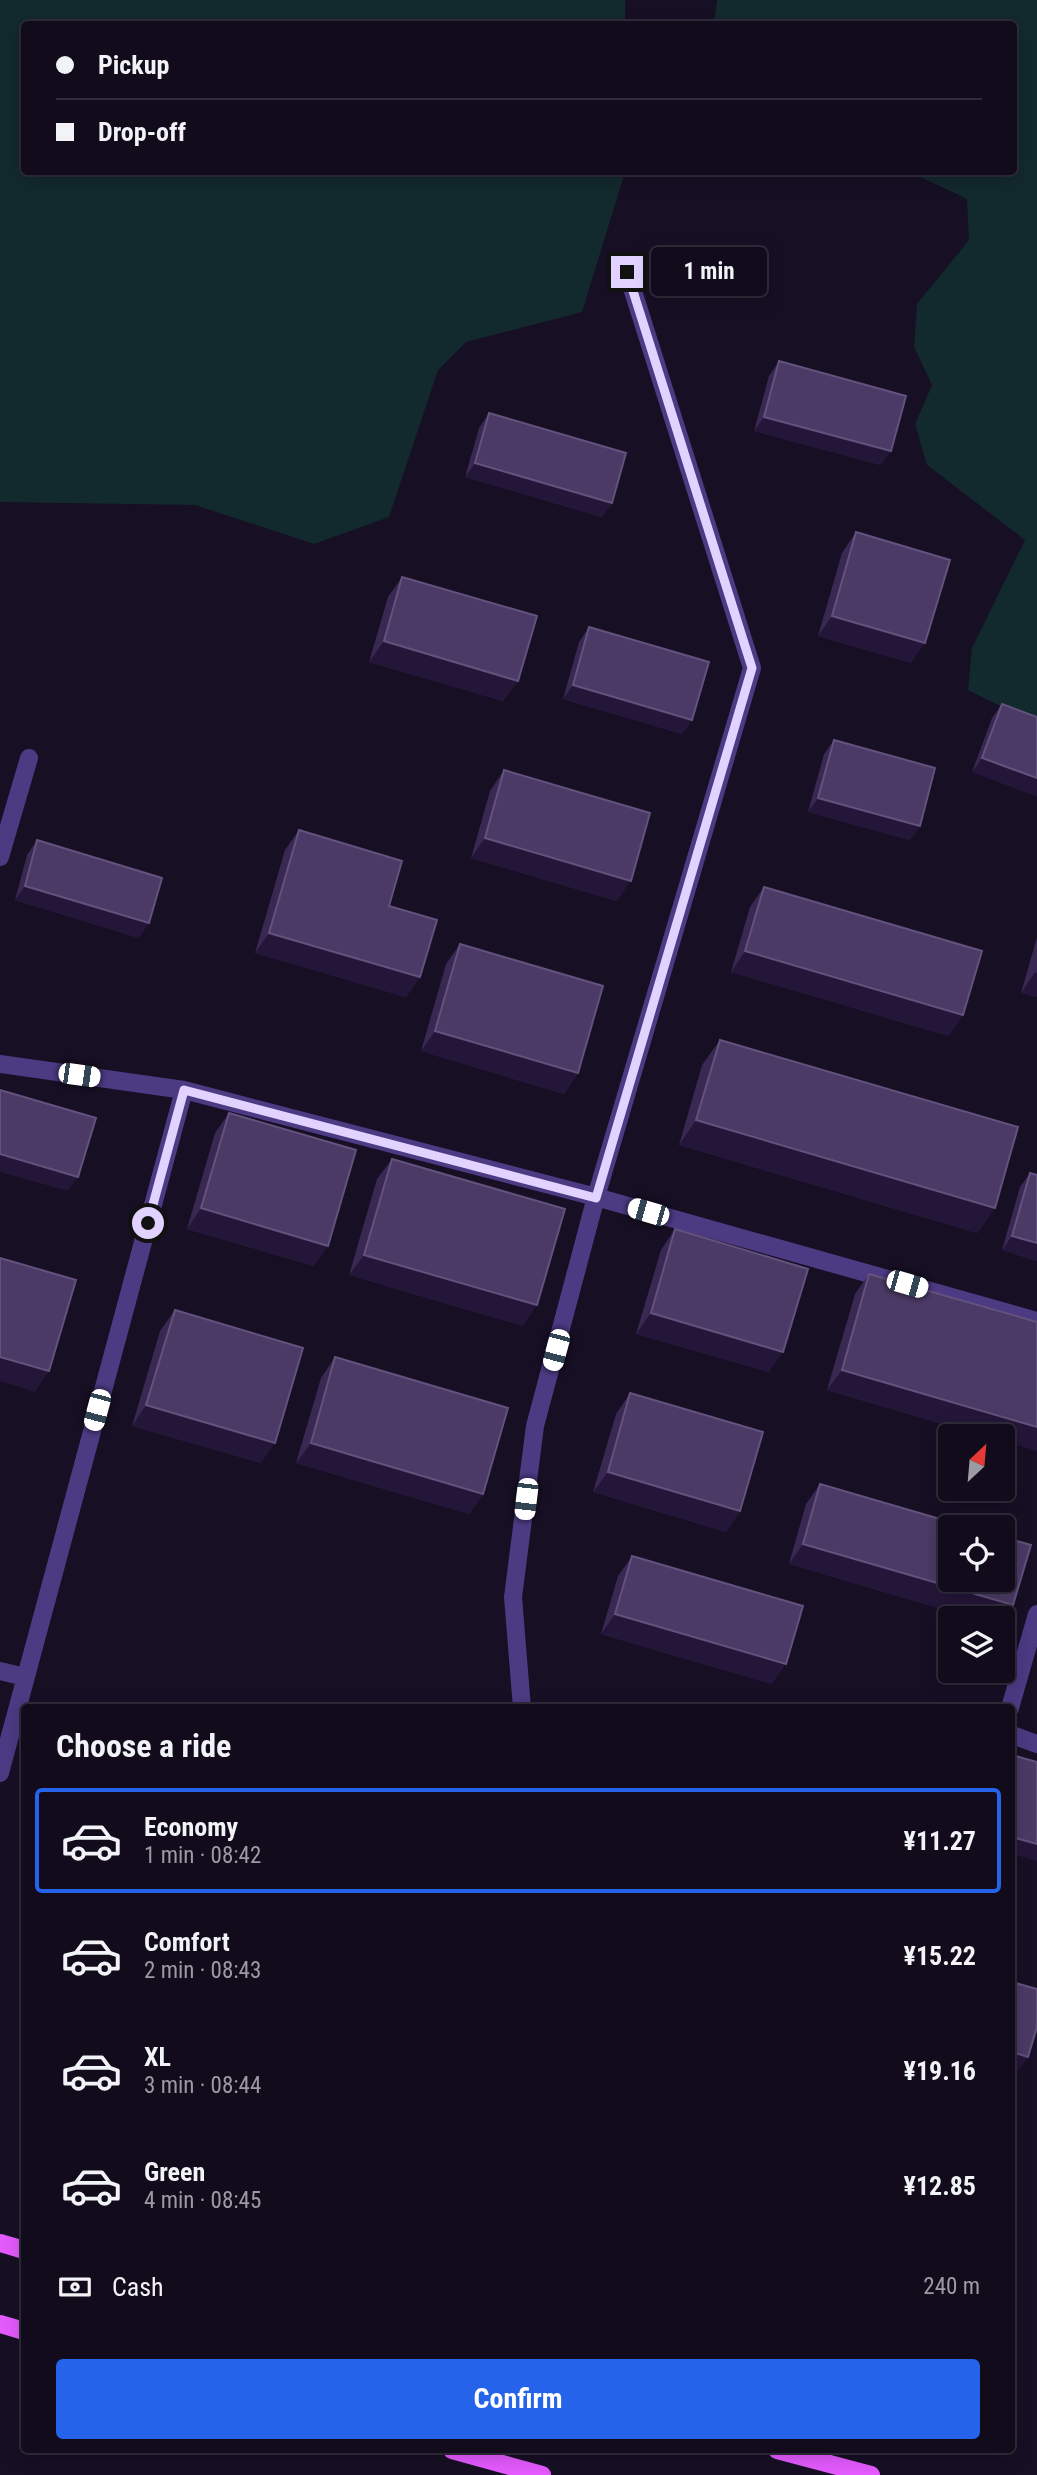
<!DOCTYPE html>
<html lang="en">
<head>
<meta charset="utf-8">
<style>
  body { margin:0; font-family:"Roboto Condensed",sans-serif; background:#1a1424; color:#f1f3f6; height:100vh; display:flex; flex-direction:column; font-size:26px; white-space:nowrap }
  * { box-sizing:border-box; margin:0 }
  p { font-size:23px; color:#9c9ba3 }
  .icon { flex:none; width:38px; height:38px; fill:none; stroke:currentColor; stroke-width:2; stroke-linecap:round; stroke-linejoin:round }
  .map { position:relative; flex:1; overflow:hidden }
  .drawer { position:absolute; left:21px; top:1704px; width:994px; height:749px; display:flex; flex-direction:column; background:#110b1b; border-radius:7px; box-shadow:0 4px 18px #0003,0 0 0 2px #302b3a }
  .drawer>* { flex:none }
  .banner { position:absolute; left:21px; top:21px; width:996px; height:154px; border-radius:7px; box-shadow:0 4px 18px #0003,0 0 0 2px #302b3a; display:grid; align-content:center; height:154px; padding:0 35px; background:#110b1b }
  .needle { width:46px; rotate:26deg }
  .controls { position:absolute; left:938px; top:1424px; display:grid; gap:14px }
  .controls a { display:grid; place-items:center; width:77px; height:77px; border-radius:7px; background:#110b1b; box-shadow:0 4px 18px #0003,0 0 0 2px #302b3a; font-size:35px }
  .end { position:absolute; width:32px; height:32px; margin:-16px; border:9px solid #e1d2ff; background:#111; box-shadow:0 0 0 4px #111 }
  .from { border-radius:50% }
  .bubble { position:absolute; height:49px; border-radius:7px; background:#110b1b; box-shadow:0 4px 18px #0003,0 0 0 2px #302b3a; font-size:23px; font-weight:700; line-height:49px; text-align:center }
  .car { position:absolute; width:21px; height:42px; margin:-21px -10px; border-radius:9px; box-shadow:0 0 5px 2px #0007; background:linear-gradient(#fff 24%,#345 0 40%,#fff 0 76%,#345 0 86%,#fff 0) }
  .banner b { display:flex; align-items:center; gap:24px; height:66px; font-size:26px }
  .banner b+b { border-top:2px solid #302b3a }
  .banner i { width:18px; height:18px; background:#f1f3f6 }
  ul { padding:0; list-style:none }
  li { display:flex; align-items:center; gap:21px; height:105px; margin:0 14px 10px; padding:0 21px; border:4px solid transparent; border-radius:7px }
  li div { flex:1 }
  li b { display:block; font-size:26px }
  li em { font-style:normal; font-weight:700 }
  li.selected { border-color:#2563eb }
  li>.icon { width:63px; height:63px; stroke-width:1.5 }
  h2 { padding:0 35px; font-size:32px; line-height:84px }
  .pay { display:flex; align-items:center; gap:18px; height:77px; padding:0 35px; font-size:26px }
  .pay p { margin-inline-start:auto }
  .action { display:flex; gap:14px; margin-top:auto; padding:14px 35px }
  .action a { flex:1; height:80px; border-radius:7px; background:#2563eb; color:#fff; font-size:28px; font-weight:700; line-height:80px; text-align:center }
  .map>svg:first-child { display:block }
  .green { fill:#12292e }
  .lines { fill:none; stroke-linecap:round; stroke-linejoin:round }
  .lane { stroke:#4c3a83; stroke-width:18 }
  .primary { stroke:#e35afd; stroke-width:18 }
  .wall { fill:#392852 }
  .shaded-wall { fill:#241638 }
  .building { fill:#4b3a65; stroke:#62527d; stroke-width:2 }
  .route { stroke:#e1d2ff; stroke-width:9 }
</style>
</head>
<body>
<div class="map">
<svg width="1037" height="2475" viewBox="0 0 1037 2475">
  <rect width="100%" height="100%" fill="#170f24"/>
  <!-- green -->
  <path class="green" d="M0,0H625V24H24V172H625L582,312L466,342L438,370L389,517L314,544L195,505L0,502Z
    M717,0H1037V724L968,690L972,648L1025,540L927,465L915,424L932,385L914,347L917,304L969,240L967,199L910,172H1013V24H714Z"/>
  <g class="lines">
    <!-- lane -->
    <path class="lane" d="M0,857L29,758
      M0,1064L184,1090L596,1197L1037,1321
      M0,1671L25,1677
      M522,1708L513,1597L535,1426L596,1197L752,668L627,272
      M1010,1708L1037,1614
      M1012,1735L1037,1744
      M0,1773L184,1090"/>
    <!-- primary -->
    <path class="primary" d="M0,2243L24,2250
      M0,2324L24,2331
      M452,2450L542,2475
      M777,2450L871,2475"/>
  </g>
  <!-- wall -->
  <path class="wall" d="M779,361L881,465L754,431L769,376Z
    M489,413L612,503L602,517L465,477L479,428Z
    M856,532L911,663L818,636L842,553Z
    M402,577L518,681L503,701L369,662L388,597Z
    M589,627L692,720L682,734L563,699L579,642Z
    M1002,704L1037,717L972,772L992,718Z
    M834,740L920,826L910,840L808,812L824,754Z
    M504,770L617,901L471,858L490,791Z
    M299,830L420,977L406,997L255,953L285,850Z
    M37,840L139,938L15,900L27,855Z
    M764,887L949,1036L731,972L750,907Z
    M1037,937V997L1021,993Z
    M460,944L578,1073L564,1094L421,1051L446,964Z
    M720,1040L995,1208L977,1233L679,1145L702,1065Z
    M229,1113L314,1266L187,1229L215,1133Z
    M392,1159L523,1326L349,1275L377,1179Z
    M1030,1173L1037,1175V1261L1002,1250L1020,1187Z
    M675,1229L769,1372L636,1334L661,1250Z
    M869,1274L1003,1437H987L827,1390L855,1294Z
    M175,1310L261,1463L132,1426L160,1331Z
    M335,1357L483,1494L469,1514L296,1463L321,1378Z
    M630,1393L740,1511L726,1532L593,1492L616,1414Z
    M820,1484L1003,1619H976L789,1564L806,1504Z
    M632,1556L772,1684L601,1634L618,1576Z"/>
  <!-- shaded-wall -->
  <path class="shaded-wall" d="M764,417L891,451L881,465L754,431Z
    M475,463L612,503L602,517L465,477Z
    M832,616L925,643L911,663L818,636Z
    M384,641L518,681L503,701L369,662Z
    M573,685L692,720L682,734L563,699Z
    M982,758L1037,778V797L972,772Z
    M818,798L920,826L910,840L808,812Z
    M485,838L631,881L617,901L471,858Z
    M25,886L149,923L139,938L15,900Z
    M269,933L420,977L406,997L255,953Z
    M745,951L963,1015L949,1036L731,972Z
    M1035,972L1037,973V997L1021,993Z
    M435,1031L578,1073L564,1094L421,1051Z
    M696,1120L995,1208L977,1233L679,1145Z
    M0,1154L78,1177L68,1191L0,1172Z
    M201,1208L328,1246L314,1266L187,1229Z
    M1012,1236L1037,1243V1261L1002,1250Z
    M364,1255L537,1305L523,1326L349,1275Z
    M651,1313L783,1352L769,1372L636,1334Z
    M0,1357L49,1371L35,1392L0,1381Z
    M842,1370L1037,1427V1451L1003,1441V1437H987L827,1390Z
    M146,1405L275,1443L261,1463L132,1426Z
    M311,1443L483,1494L469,1514L296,1463Z
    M608,1472L740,1511L726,1532L593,1492Z
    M803,1544L1013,1605L1003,1619H976L789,1564Z
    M615,1614L786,1664L772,1684L601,1634Z
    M1012,1837L1037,1844V1861L1012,1854Z
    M1012,2052L1028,2057L1018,2071L1012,2069Z"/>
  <!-- building -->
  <path class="building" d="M779,361L906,396L891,451L764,417Z
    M489,413L626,453L612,503L475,463Z
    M856,532L950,560L925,643L832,616Z
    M402,577L537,616L518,681L384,641Z
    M589,627L709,662L692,720L573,685Z
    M1002,704L1037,717V778L982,758Z
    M834,740L935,768L920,826L818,798Z
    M504,770L650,813L631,881L485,838Z
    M299,830L402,861L389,906L437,920L420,977L269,933Z
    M37,840L162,878L149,923L25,886Z
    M764,887L982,951L963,1015L745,951Z
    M460,944L603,986L578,1073L435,1031Z
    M720,1040L1018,1127L995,1208L696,1120Z
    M0,1090L96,1118L78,1177L0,1154Z
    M229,1113L356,1150L328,1246L201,1208Z
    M392,1159L565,1209L537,1305L364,1255Z
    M1030,1173L1037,1175V1243L1012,1236Z
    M675,1229L808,1269L783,1352L651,1313Z
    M0,1258L76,1280L49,1371L0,1357Z
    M869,1274L1037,1322V1427L842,1370Z
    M175,1310L303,1348L275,1443L146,1405Z
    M335,1357L508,1408L483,1494L311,1443Z
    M630,1393L763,1432L740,1511L608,1472Z
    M820,1484L971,1528H950V1580H1003V1537L1031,1545L1013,1605L803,1544Z
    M632,1556L803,1606L786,1664L615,1614Z
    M1012,1755L1037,1762V1844L1012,1837Z
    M1012,1982L1037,1989V2027L1028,2057L1012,2052Z"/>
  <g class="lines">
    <!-- route -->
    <path class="route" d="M148,1223L184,1090L596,1198L752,668L627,272"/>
  </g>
</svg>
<div class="controls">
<a><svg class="needle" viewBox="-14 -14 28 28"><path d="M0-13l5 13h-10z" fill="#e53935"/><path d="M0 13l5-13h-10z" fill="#9c9ba3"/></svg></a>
<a><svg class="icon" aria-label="locate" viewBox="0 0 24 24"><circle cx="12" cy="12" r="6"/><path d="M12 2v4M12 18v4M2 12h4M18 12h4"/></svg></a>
<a><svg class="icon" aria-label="layers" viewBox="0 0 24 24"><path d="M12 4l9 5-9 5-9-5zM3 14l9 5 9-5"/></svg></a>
</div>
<i class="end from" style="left:148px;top:1223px"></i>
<i class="end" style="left:627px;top:272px"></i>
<div class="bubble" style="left:651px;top:247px;width:116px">1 min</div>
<i class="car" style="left:79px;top:1075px;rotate:98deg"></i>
<i class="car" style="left:648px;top:1212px;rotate:286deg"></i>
<i class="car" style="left:907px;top:1284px;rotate:106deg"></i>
<i class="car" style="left:556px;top:1350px;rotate:195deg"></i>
<i class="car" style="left:97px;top:1410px;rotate:195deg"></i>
<i class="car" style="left:526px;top:1499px;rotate:187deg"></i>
<div class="banner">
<b><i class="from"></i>Pickup</b>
<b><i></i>Drop-off</b>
</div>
<section class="drawer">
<h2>Choose a ride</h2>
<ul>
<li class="selected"><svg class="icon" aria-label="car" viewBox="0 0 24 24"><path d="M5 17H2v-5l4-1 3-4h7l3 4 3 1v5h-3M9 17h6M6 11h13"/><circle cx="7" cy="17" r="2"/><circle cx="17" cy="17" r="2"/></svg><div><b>Economy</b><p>1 min · 08:42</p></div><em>¥11.27</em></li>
<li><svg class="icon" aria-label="car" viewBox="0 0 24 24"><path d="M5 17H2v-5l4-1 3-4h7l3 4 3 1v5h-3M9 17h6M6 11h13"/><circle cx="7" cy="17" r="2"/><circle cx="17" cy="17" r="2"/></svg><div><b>Comfort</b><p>2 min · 08:43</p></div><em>¥15.22</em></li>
<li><svg class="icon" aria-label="car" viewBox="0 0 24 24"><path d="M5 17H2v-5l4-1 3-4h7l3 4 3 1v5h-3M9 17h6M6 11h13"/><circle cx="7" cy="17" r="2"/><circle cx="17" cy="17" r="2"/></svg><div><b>XL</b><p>3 min · 08:44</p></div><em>¥19.16</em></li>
<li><svg class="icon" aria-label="car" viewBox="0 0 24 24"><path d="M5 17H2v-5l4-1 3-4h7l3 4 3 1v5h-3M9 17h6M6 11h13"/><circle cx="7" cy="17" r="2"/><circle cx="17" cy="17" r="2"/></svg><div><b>Green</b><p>4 min · 08:45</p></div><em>¥12.85</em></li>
</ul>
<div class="pay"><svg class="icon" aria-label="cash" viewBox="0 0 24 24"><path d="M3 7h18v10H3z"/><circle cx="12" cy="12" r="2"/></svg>Cash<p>240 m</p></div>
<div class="action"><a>Confirm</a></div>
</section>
</div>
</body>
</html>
